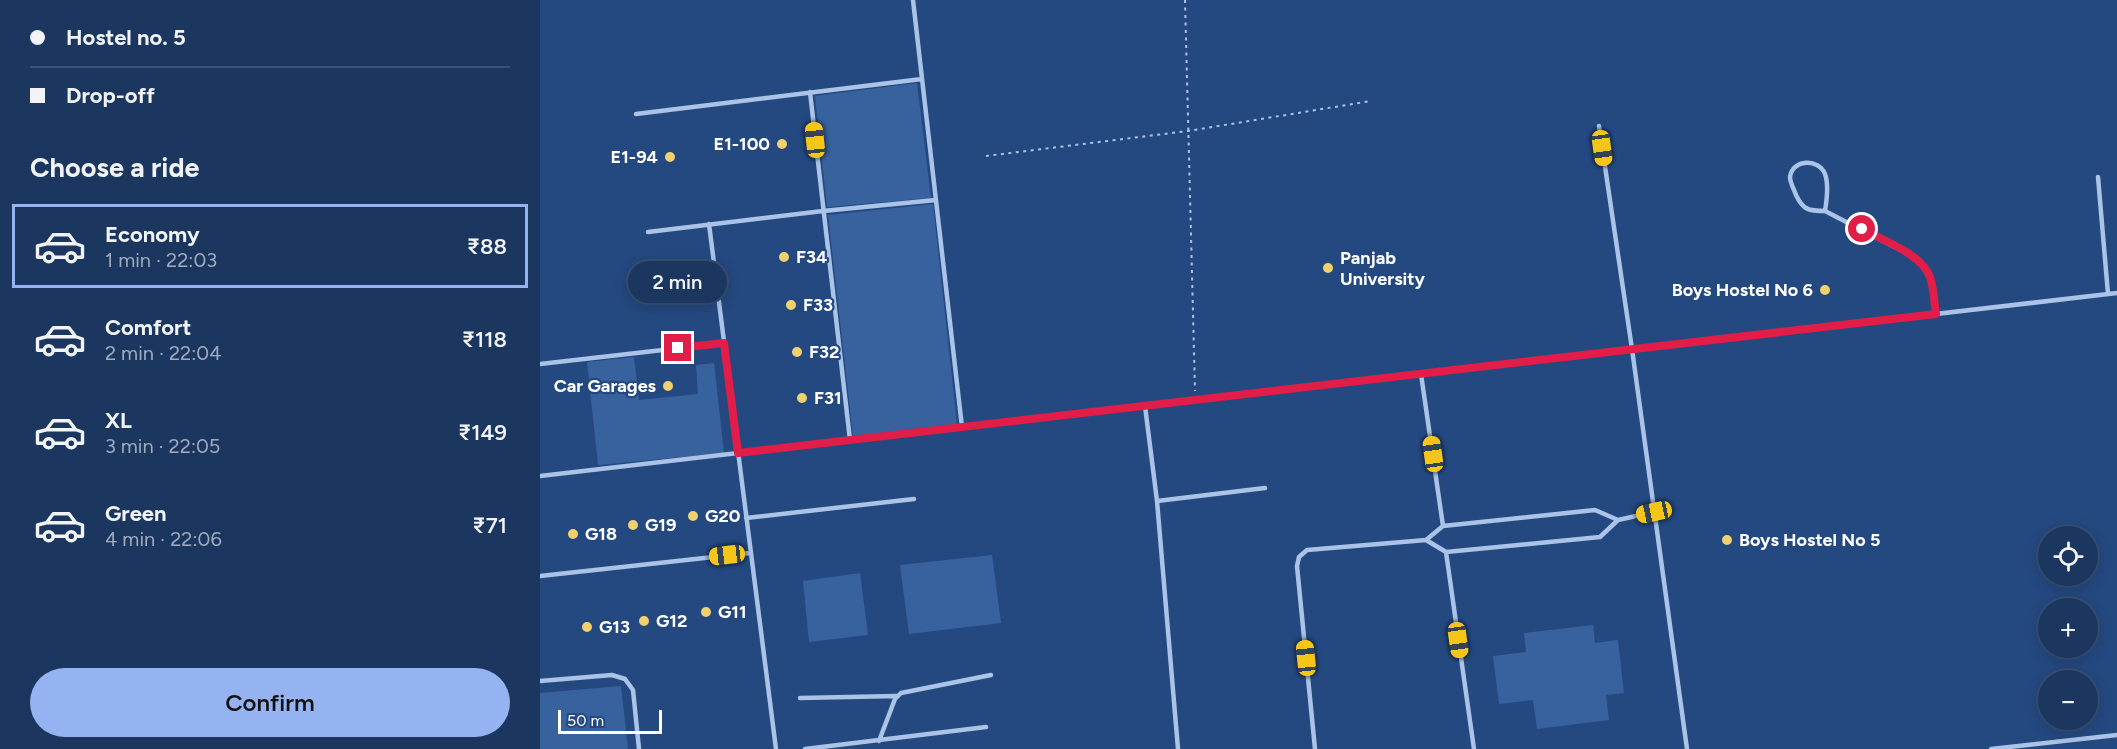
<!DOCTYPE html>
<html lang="en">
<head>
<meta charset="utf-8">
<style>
  body { margin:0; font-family:Figtree,sans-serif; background:#284269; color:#f1f3f6; height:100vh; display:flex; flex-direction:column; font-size:22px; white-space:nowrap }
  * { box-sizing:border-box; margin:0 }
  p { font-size:20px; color:#a0acbd }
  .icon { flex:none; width:33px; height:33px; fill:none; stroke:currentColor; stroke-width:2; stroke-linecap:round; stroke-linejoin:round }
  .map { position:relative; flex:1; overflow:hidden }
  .side { display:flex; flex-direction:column; background:#1b3760; width:540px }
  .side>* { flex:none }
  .banner { display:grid; align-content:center; height:132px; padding:0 30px; background:#1b3760 }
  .buttons { position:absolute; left:1498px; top:526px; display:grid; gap:12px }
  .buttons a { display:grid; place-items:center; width:60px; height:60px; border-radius:50%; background:#1b3760; box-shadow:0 3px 15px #0003,0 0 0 2px #395175; font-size:30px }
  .scale { position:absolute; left:18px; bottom:15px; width:104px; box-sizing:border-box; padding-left:6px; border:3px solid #fff; border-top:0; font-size:16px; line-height:21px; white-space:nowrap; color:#fff; -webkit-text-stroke:4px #244980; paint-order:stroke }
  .end { position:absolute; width:27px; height:27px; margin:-14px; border:8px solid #e11d48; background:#fff; box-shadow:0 0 0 3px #fff }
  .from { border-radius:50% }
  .bubble { position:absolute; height:42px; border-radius:21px; background:#1b3760; box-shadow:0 3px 15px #0003,0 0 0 2px #395175; font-size:20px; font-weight:600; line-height:42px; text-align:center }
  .car { position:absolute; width:18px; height:36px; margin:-18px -9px; border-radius:8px; box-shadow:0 0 4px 2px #0007; background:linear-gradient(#f5c518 24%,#345 0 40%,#f5c518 0 76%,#345 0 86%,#f5c518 0) }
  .banner b { display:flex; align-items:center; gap:21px; height:57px; font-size:22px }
  .banner b+b { border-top:2px solid #395175 }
  .banner i { width:15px; height:15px; background:#f1f3f6 }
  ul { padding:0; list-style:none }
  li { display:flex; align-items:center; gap:18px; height:84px; margin:0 12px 9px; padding:0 18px; border:3px solid transparent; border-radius:0px }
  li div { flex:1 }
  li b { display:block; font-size:22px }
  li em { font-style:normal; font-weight:600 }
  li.current { border-color:#95b2f1 }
  li>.icon { width:54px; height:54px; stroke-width:1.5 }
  h2 { padding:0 30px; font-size:27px; line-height:72px }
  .cta { display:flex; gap:12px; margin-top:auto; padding:12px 30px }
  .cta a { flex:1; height:69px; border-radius:36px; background:#95b2f1; color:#111; font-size:24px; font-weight:600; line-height:69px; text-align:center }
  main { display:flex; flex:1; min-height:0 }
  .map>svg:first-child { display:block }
  .green { fill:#38629e }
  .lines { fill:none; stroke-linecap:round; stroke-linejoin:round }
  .path { stroke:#aac3e7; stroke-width:2; stroke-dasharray:3 4.5; stroke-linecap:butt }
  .service { stroke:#aac3e7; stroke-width:4.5 }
  .route { stroke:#e11d48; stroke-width:8 }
  .poi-dot { fill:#f1d06e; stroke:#244980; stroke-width:2 }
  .labels { text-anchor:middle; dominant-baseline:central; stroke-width:4.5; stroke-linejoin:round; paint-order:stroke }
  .poi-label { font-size:18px; font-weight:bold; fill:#fff; stroke:#244980; text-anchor:start }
</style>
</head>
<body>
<main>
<section class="side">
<div class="banner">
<b><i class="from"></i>Hostel no. 5</b>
<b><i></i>Drop-off</b>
</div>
<h2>Choose a ride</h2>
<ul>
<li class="current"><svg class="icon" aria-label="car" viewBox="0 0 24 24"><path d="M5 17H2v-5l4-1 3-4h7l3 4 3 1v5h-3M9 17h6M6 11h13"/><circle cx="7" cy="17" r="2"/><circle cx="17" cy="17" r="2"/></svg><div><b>Economy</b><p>1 min · 22:03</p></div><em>₹88</em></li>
<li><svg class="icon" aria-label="car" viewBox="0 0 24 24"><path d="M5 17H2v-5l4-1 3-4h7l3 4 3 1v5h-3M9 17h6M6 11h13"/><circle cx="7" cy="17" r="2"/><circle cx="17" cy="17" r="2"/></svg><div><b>Comfort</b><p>2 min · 22:04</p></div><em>₹118</em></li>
<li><svg class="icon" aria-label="car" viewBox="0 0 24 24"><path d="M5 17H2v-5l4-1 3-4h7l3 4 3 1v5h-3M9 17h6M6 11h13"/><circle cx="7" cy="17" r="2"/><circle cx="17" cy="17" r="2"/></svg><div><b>XL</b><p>3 min · 22:05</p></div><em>₹149</em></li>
<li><svg class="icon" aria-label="car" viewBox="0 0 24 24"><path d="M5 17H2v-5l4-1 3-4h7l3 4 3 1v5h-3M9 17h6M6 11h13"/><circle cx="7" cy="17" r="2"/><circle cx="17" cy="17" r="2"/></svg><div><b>Green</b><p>4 min · 22:06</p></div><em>₹71</em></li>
</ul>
<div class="cta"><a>Confirm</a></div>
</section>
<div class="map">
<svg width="1577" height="749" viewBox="0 0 1577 749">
  <rect width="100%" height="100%" fill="#244980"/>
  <!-- green -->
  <path class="green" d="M377,83L391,198L287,207L275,96Z
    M393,204L417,424L313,436L288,215Z
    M94,357L99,400L158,394L156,365L174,363L184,453L58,465L47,362Z
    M452,555L461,623L369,634L360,565Z
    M320,573L328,635L269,642L263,581Z
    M1053,625L1055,643L1078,640L1084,693L1066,695L1069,720L997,729L993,700L959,704L953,656L986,652L984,633Z
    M81,686L88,749H0V693Z"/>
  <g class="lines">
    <!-- path -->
    <path class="path" d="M645,0L655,391
      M446,156L648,131L831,101"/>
    <!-- service -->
    <path class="service" d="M373,0L422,427
      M270,92L310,440
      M96,114L382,79
      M1059,126L1092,349L1147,749
      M1558,177L1568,294
      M1285,211C1269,211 1263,210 1256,195C1254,189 1250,183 1250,177C1252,159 1279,158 1285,174C1289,185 1287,199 1285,211L1372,256C1393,273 1392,288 1396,314
      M169,224L236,749
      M108,232L283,211L396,200
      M0,364L184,343
      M881,374L903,526
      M605,406L617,501L638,749
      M0,476L1577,293
      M617,501L725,488
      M206,518L374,499
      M886,540L906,552L1060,537L1078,520L1114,512
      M906,552L934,749
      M0,576L210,553
      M0,681L72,675L85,679L93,690L99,749
      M260,698L357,696
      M339,741L355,699L361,693L451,675
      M265,749L446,727
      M775,749L757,566L759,557L767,550L886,540L903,526L1055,510L1078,520
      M1451,749L1577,735"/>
  </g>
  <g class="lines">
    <!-- route -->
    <path class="route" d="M138,348L184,343L198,453L1396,314C1394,302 1394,288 1390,277C1382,254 1342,240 1322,229"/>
  </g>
  <!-- markers -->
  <g class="poi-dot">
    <circle cx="242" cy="144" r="6"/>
    <circle cx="130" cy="157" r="6"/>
    <circle cx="244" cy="257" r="6"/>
    <circle cx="788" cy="268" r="6"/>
    <circle cx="1285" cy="290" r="6"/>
    <circle cx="251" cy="305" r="6"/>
    <circle cx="257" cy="352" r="6"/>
    <circle cx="128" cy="386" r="6"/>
    <circle cx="262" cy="398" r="6"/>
    <circle cx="153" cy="516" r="6"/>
    <circle cx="93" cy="525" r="6"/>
    <circle cx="33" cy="534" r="6"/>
    <circle cx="1187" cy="540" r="6"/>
    <circle cx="166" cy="612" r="6"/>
    <circle cx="104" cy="621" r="6"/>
    <circle cx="47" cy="627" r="6"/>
  </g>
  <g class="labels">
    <!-- poi labels -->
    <g class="poi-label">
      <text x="230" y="144" text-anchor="end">E1-100</text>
      <text x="118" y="157" text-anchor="end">E1-94</text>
      <text x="256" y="257">F34</text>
      <text x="800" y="258">Panjab<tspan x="800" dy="21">University</tspan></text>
      <text x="1273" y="290" text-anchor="end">Boys Hostel No 6</text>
      <text x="263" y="305">F33</text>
      <text x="269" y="352">F32</text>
      <text x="116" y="386" text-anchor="end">Car Garages</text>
      <text x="274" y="398">F31</text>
      <text x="165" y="516">G20</text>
      <text x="105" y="525">G19</text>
      <text x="45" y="534">G18</text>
      <text x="1199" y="540">Boys Hostel No 5</text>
      <text x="178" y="612">G11</text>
      <text x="116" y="621">G12</text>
      <text x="59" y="627">G13</text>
    </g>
  </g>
</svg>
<div class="buttons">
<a><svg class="icon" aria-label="locate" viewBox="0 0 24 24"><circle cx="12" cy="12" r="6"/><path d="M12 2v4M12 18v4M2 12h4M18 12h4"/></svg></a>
<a>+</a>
<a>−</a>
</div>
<div class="scale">50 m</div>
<i class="end from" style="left:1322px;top:229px"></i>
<i class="end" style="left:138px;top:348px"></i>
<div class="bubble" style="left:88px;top:261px;width:99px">2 min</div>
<i class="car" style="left:275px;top:140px;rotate:354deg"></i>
<i class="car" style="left:1062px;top:148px;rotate:172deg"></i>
<i class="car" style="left:893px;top:454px;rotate:352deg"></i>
<i class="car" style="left:1114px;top:512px;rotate:258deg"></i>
<i class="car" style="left:187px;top:555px;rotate:263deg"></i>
<i class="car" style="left:918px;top:640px;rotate:172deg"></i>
<i class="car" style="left:766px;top:658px;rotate:354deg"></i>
</div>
</main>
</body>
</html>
